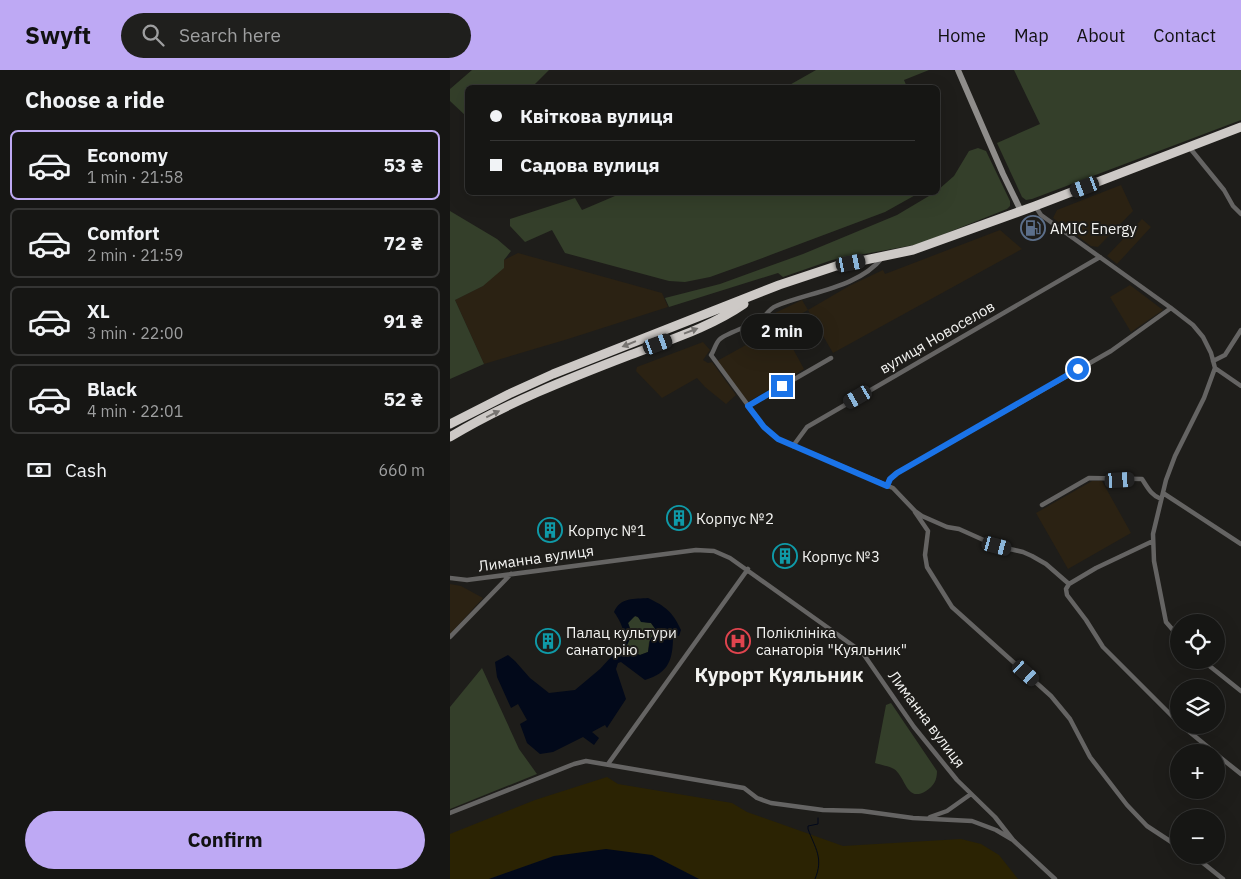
<!DOCTYPE html>
<html lang="en">
<head>
<meta charset="utf-8">
<style>
  body { margin:0; font-family:"IBM Plex Sans",sans-serif; background:#1f1f1d; color:#f1f3f6; height:100vh; display:flex; flex-direction:column; font-size:19px; white-space:nowrap }
  * { box-sizing:border-box; margin:0 }
  p { font-size:16px; color:#9e9fa0 }
  .icon { flex:none; width:28px; height:28px; fill:none; stroke:currentColor; stroke-width:2; stroke-linecap:round; stroke-linejoin:round }
  .map { position:relative; flex:1; overflow:hidden }
  .side { display:flex; flex-direction:column; background:#161614; width:450px }
  .side>* { flex:none }
  .hud { position:absolute; left:15px; top:15px; width:475px; height:110px; border-radius:8px; box-shadow:0 5px 20px #0002,0 0 0 1px #353534; display:grid; align-content:center; height:110px; padding:0 25px; background:#161614 }
  .controls { position:absolute; left:720px; top:544px; display:grid; gap:10px }
  .controls a { display:grid; place-items:center; width:55px; height:55px; border-radius:50%; background:#161614; box-shadow:0 5px 20px #0002,0 0 0 1px #353534; font-size:25px }
  .end { position:absolute; width:22px; height:22px; margin:-11px; border:6px solid #1a73e8; background:#fff; box-shadow:0 0 0 2px #fff }
  .from { border-radius:50% }
  .bubble { position:absolute; height:35px; border-radius:18px; background:#161614; box-shadow:0 5px 20px #0002,0 0 0 1px #353534; font-size:16px; font-weight:800; line-height:35px; text-align:center }
  .car { position:absolute; width:15px; height:30px; margin:-15px -8px; border-radius:6px; box-shadow:0 0 4px 1px #0007; background:linear-gradient(#222 24%,#8ab4d8 0 40%,#222 0 76%,#8ab4d8 0 86%,#222 0) }
  .hud b { display:flex; align-items:center; gap:18px; height:48px; font-size:19px }
  .hud b+b { border-top:1px solid #353534 }
  .hud i { width:12px; height:12px; background:#f1f3f6 }
  ul { padding:0; list-style:none }
  li { display:flex; align-items:center; gap:15px; height:70px; margin:0 10px 8px; padding:0 15px; border:2px solid #353534; border-radius:8px }
  li div { flex:1 }
  li b { display:block; font-size:19px }
  li em { font-style:normal; font-weight:800 }
  li.on { border-color:#bea9f4 }
  li>.icon { width:45px; height:45px; stroke-width:1.5 }
  h2 { padding:0 25px; font-size:22px; line-height:60px }
  .pay { display:flex; align-items:center; gap:12px; height:55px; padding:0 25px; font-size:19px }
  .pay p { margin-inline-start:auto }
  .action { display:flex; gap:10px; margin-top:auto; padding:10px 25px }
  .action a { flex:1; height:58px; border-radius:30px; background:#bea9f4; color:#111; font-size:20px; font-weight:800; line-height:58px; text-align:center }
  header { display:flex; align-items:center; gap:30px; box-sizing:border-box; height:70px; padding:0 25px; background:#bea9f4; color:#111 }
  header strong { font-size:24px }
  nav { display:flex; gap:28px; margin-inline-start:auto; font-size:18px }
  .search { width:350px; height:45px; background:#1f1f1d; display:flex; align-items:center; gap:12px; box-sizing:border-box; padding:0 18px; border-radius:28px; color:#9e9fa0; font-size:19px }
  main { display:flex; flex:1; min-height:0 }
  .map>svg:first-child { display:block }
  .industrial { fill:#2b2213 }
  .green { fill:#343f2a }
  .sand { fill:#2b2303 }
  .water { fill:#02091a; fill-rule:evenodd }
  .lines { fill:none; stroke-linecap:round; stroke-linejoin:round }
  .stream { stroke:#02091a; stroke-width:1 }
  .street { stroke:#656463; stroke-width:4.5 }
  .secondary { stroke:#8f8d8b; stroke-width:6 }
  .highway { stroke:#cdc9c6; stroke-width:9 }
  .oneway { fill:#767370 }
  .route { stroke:#1a73e8; stroke-width:6 }
  .labels { text-anchor:middle; dominant-baseline:central; stroke-width:4; stroke-linejoin:round; paint-order:stroke }
  .poi-label { font-size:15px; fill:#f3f3f1; stroke:#1e1d1a; text-anchor:start }
  .street-label { font-size:15px; fill:#f3f3f1; stroke:#1e1d1a }
  .district-label { font-size:20px; font-weight:bold; fill:#f3f3f1; stroke:#1e1d1a }
</style>
</head>
<body>
<header>
<strong>Swyft</strong>
<div class="search"><svg class="icon" aria-label="search" viewBox="0 0 24 24"><circle cx="10" cy="10" r="6"/><path d="M15 15l6 6"/></svg>Search here</div>
<nav><a>Home</a><a>Map</a><a>About</a><a>Contact</a></nav>
</header>
<main>
<section class="side">
<h2>Choose a ride</h2>
<ul>
<li class="on"><svg class="icon" aria-label="car" viewBox="0 0 24 24"><path d="M5 17H2v-5l4-1 3-4h7l3 4 3 1v5h-3M9 17h6M6 11h13"/><circle cx="7" cy="17" r="2"/><circle cx="17" cy="17" r="2"/></svg><div><b>Economy</b><p>1 min · 21:58</p></div><em>53 ₴</em></li>
<li><svg class="icon" aria-label="car" viewBox="0 0 24 24"><path d="M5 17H2v-5l4-1 3-4h7l3 4 3 1v5h-3M9 17h6M6 11h13"/><circle cx="7" cy="17" r="2"/><circle cx="17" cy="17" r="2"/></svg><div><b>Comfort</b><p>2 min · 21:59</p></div><em>72 ₴</em></li>
<li><svg class="icon" aria-label="car" viewBox="0 0 24 24"><path d="M5 17H2v-5l4-1 3-4h7l3 4 3 1v5h-3M9 17h6M6 11h13"/><circle cx="7" cy="17" r="2"/><circle cx="17" cy="17" r="2"/></svg><div><b>XL</b><p>3 min · 22:00</p></div><em>91 ₴</em></li>
<li><svg class="icon" aria-label="car" viewBox="0 0 24 24"><path d="M5 17H2v-5l4-1 3-4h7l3 4 3 1v5h-3M9 17h6M6 11h13"/><circle cx="7" cy="17" r="2"/><circle cx="17" cy="17" r="2"/></svg><div><b>Black</b><p>4 min · 22:01</p></div><em>52 ₴</em></li>
</ul>
<div class="pay"><svg class="icon" aria-label="cash" viewBox="0 0 24 24"><path d="M3 7h18v10H3z"/><circle cx="12" cy="12" r="2"/></svg>Cash<p>660 m</p></div>
<div class="action"><a>Confirm</a></div>
</section>
<div class="map">
<svg width="791" height="809" viewBox="0 0 791 809">
  <rect width="100%" height="100%" fill="#1e1d1a"/>
  <!-- industrial -->
  <path class="industrial" d="M671,115L683,141L648,177L641,176L603,148L607,140Z
    M692,149L701,157L667,194L657,186Z
    M550,160L572,179L383,283L358,240L330,255L354,299L298,332L267,291L330,256L325,243L352,230L358,240L399,216L433,200L435,204Z
    M68,183L212,223L218,237L118,269L34,294L5,230L33,216L54,190Z
    M680,215L713,240L681,262L660,227Z
    M253,272L260,280L253,290L258,293L262,292L286,325L276,334L255,317L247,308L212,328L186,301L187,297Z
    M642,411H652L681,463L618,499L586,443Z
    M0,514L11,516L33,528L0,564Z"/>
  <!-- green -->
  <path class="green" d="M22,0H99L82,17L18,18L17,47L0,31V19Z
    M366,0H479L454,10L457,17H336Z
    M564,0H791V50L582,129L576,130L572,127L547,73L590,54Z
    M528,78L536,81L560,131V136L557,139L469,174L382,190L333,207L328,203L219,237L215,228L270,214L353,184L447,145L484,123L488,122V120L504,106L519,81Z
    M172,123V122L469,123L435,142L299,193L260,207L235,212L219,211L115,183L102,160L75,172L60,156V149L125,128L132,140Z
    M0,141L47,169L61,181L54,190V198L33,216L5,230L34,294L0,309Z
    M186,546L194,552L201,553L206,560L199,572L198,582L190,585L182,582L177,575C181,568 182,561 178,553L183,547Z
    M32,598L69,679L87,704L0,739V637Z
    M441,633L487,701C487,710 484,716 476,721C456,733 456,707 444,699C439,696 431,695 425,693L436,635Z"/>
  <!-- sand -->
  <path class="sand" d="M157,707L168,714L282,733L297,742L393,776L511,769L531,774L549,785L568,809H249L202,785L104,786L39,809H0V764L85,730Z"/>
  <!-- water -->
  <path class="water" d="M198,528C215,536 223,542 231,560L229,566H223C223,589 219,603 195,610L171,592L168,593L166,599L176,629L157,658L155,655L142,662L149,668L144,675L133,667L103,682L90,684L77,673L70,654L77,650L68,634L61,638L47,607L45,592L58,585L65,591L80,608L99,623L125,620L150,599L173,574C177,564 170,550 164,542C170,527 185,529 198,528ZM185,546L188,547L191,552L201,553L206,560L200,570L198,582L190,585L182,582L177,575L182,564L178,553Z
    M156,779L202,785L249,809H39L104,786Z"/>
  <g class="lines">
    <!-- stream -->
    <path class="stream" d="M365,809C374,788 365,778 358,759V756L368,754V748"/>
    <!-- street -->
    <path class="street" d="M739,77L774,120L783,136L791,144
      M585,136L591,145L721,238L743,255L753,267L761,283L765,298L754,328L725,386L716,410L703,464L704,491L716,552L729,567
      M432,188C408,218 359,222 326,236C318,239 315,248 309,251C299,256 277,263 270,269C266,272 264,281 261,285L314,357L328,369L443,418L465,441L472,446L497,457L509,459L547,476L573,482L582,486L596,494L619,514
      M763,291L775,285L791,260
      M765,298L791,316
      M298,336L381,288
      M343,376L357,357L650,187
      M437,416L440,409L447,403L661,281L721,238
      M713,423L791,474
      M592,435L639,408L692,409C698,418 701,425 711,429
      M465,442L478,461L475,485L477,497L502,537L601,626L620,649L640,687L677,735L697,756L729,777
      M703,471L646,498L619,514L616,519L617,525L636,550L653,577L729,653
      M0,508L17,510L246,480L264,481L280,488L412,582L464,657L507,710L545,747L563,770
      M0,567L61,504
      M752,590L791,621
      M731,655L764,682
      M766,684L791,704
      M158,694L298,499
      M0,743L124,694L136,691L294,718L307,728L321,733L373,740L412,741L463,748L522,751L546,760L563,770L605,809
      M480,747L497,741L521,724
      M743,785L773,809"/>
    <!-- secondary -->
    <path class="secondary" d="M508,0L553,104L571,141"/>
    <!-- highway -->
    <path class="highway" d="M0,354L59,324L103,304L329,215L386,196L463,180L585,136L791,57
      M0,367C54,334 120,308 180,285C219,270 259,258 294,234"/>
  </g>
  <!-- one-way arrows -->
  <defs><path id="oneway-solid" d="M-6-.8H1V-3.2L6.5 0L1 3.2V.8H-6Z" transform="scale(1.25)"/></defs>
  <g class="oneway">
    <use href="#oneway-solid" transform="translate(241 261) rotate(-21)"/>
    <use href="#oneway-solid" transform="translate(179 274) rotate(158)"/>
    <use href="#oneway-solid" transform="translate(43 344) rotate(-26)"/>
  </g>
  <g class="lines">
    <!-- route -->
    <path class="route" d="M332,316L298,336L314,357L328,369L437,416L440,409L447,403L628,299"/>
  </g>
  <!-- icons -->
  <defs>
    <symbol id="fuel-ring" viewBox="-11 -11 22 22"><circle r="9.5" fill="#1e1d1a" stroke="#5c6f8a" stroke-width="1.5"/><path d="M-5.5-6h7V0h2V4h1.3V-2.5L3-4.5l.8-.8L6-3V5H2.5V1h-1V6h-7ZM-4.2-4.7v3.2H.2V-4.7Z" fill="#5c6f8a"/></symbol>
    <symbol id="building-ring" viewBox="-11 -11 22 22"><circle r="9.5" fill="#1e1d1a" stroke="#0f9aa8" stroke-width="1.5"/><path d="M-4-6H4V6H1V3H-1V6H-4ZM-2.5-4.3h1.7v1.8h-1.7ZM.8-4.3h1.7v1.8H.8ZM-2.5-1h1.7V.8h-1.7ZM.8-1h1.7V.8H.8Z" fill="#0f9aa8"/></symbol>
    <symbol id="hospital-ring" viewBox="-11 -11 22 22"><circle r="9.5" fill="#1e1d1a" stroke="#e0444e" stroke-width="1.5"/><path d="M-5-5h3v3.5h4V-5h3V5h-3V1.5h-4V5h-3Z" fill="#e0444e"/></symbol>
  </defs>
  <g fill-rule="evenodd">
    <use href="#fuel-ring" x="569" y="144" width="28" height="28"/>
    <use href="#building-ring" x="215" y="434" width="28" height="28"/>
    <use href="#building-ring" x="86" y="446" width="28" height="28"/>
    <use href="#building-ring" x="321" y="472" width="28" height="28"/>
    <use href="#building-ring" x="84" y="557" width="28" height="28"/>
    <use href="#hospital-ring" x="274" y="557" width="28" height="28"/>
  </g>
  <g class="labels">
    <!-- poi labels -->
    <g class="poi-label">
      <text x="600" y="158">AMIC Energy</text>
      <text x="246" y="448">Корпус №2</text>
      <text x="118" y="460">Корпус №1</text>
      <text x="352" y="486">Корпус №3</text>
      <text x="116" y="562">Палац культури<tspan x="116" dy="17">санаторію</tspan></text>
      <text x="306" y="562">Поліклініка<tspan x="306" dy="17">санаторія "Куяльник"</tspan></text>
    </g>
    <!-- street labels -->
    <g class="street-label">
      <text transform="translate(487 267) rotate(-30)">вулиця Новоселов</text>
      <text transform="translate(86 488) rotate(-8)">Лиманна вулиця</text>
      <text transform="translate(477 649) rotate(53)">Лиманна вулиця</text>
    </g>
    <!-- district labels -->
    <g class="district-label">
      <text x="329" y="604">Курорт Куяльник</text>
    </g>
  </g>
</svg>
<div class="controls">
<a><svg class="icon" aria-label="locate" viewBox="0 0 24 24"><circle cx="12" cy="12" r="6"/><path d="M12 2v4M12 18v4M2 12h4M18 12h4"/></svg></a>
<a><svg class="icon" aria-label="layers" viewBox="0 0 24 24"><path d="M12 4l9 5-9 5-9-5zM3 14l9 5 9-5"/></svg></a>
<a>+</a>
<a>−</a>
</div>
<i class="end from" style="left:628px;top:299px"></i>
<i class="end" style="left:332px;top:316px"></i>
<div class="bubble" style="left:291px;top:244px;width:82px">2 min</div>
<i class="car" style="left:635px;top:117px;rotate:249deg"></i>
<i class="car" style="left:401px;top:193px;rotate:79deg"></i>
<i class="car" style="left:208px;top:274px;rotate:70deg"></i>
<i class="car" style="left:408px;top:327px;rotate:240deg"></i>
<i class="car" style="left:670px;top:410px;rotate:87deg"></i>
<i class="car" style="left:547px;top:476px;rotate:105deg"></i>
<i class="car" style="left:576px;top:603px;rotate:132deg"></i>
<div class="hud">
<b><i class="from"></i>Квіткова вулиця</b>
<b><i></i>Садова вулиця</b>
</div>
</div>
</main>
</body>
</html>
